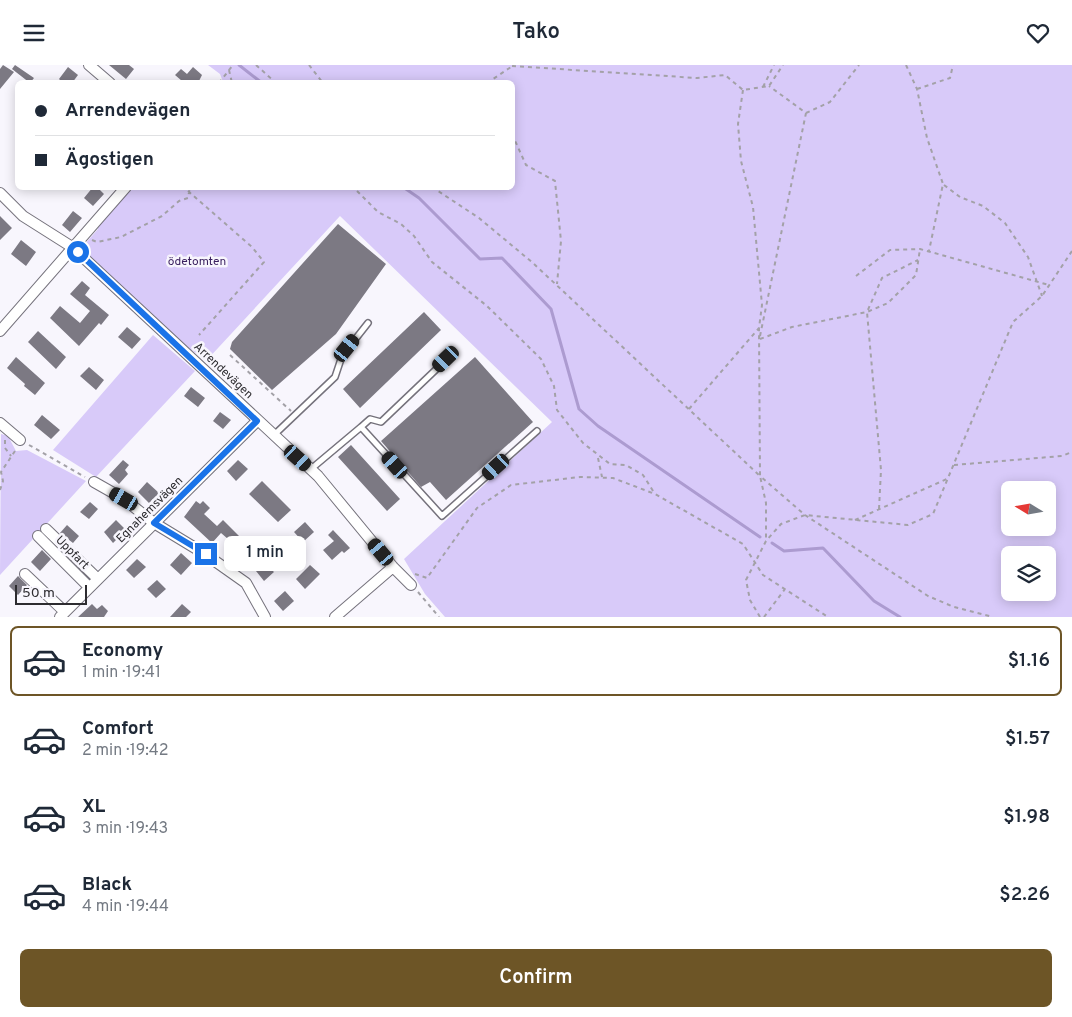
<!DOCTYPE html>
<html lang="en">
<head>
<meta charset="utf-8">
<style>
  body { margin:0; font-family:Overpass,sans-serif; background:#f6f6f7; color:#1f2937; height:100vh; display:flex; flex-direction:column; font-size:19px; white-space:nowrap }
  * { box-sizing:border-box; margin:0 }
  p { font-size:16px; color:#747a83 }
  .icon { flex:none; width:28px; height:28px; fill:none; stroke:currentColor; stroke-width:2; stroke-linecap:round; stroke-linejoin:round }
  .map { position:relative; height:552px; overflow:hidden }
  .panel { display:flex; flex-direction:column; background:#fff; flex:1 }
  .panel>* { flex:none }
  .top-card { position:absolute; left:15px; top:15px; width:500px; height:110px; border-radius:8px; box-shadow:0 2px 12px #0003; display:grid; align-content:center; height:110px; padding:0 20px; background:#fff }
  .needle { width:32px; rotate:281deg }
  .tools { position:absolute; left:1001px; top:416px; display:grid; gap:10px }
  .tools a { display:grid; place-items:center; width:55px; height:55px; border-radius:8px; background:#fff; box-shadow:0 2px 12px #0003; font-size:25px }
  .scale { position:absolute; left:15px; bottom:12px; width:72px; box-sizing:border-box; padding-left:5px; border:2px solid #2d2c30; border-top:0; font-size:14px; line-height:18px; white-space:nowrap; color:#2d2c30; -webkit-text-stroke:4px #f8f6fd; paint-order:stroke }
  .end { position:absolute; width:22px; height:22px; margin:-11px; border:6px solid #1a73e8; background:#fff; box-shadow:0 0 0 2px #fff }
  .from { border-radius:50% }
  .bubble { position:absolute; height:35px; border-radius:8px; background:#fff; box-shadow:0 2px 12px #0003; font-size:16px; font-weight:600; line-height:35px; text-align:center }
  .car { position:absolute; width:15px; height:30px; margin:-15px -8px; border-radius:6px; box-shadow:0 0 4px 1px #0007; background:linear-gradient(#222 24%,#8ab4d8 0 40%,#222 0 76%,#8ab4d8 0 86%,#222 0) }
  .top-card b { display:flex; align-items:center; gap:18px; height:48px; font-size:19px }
  .top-card b+b { border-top:1px solid #e0e1e3 }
  .top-card i { width:12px; height:12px; background:#1f2937 }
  ul { padding:9px 0 0; list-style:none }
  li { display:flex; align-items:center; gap:15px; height:70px; margin:0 10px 8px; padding:0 10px; border:2px solid transparent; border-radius:8px }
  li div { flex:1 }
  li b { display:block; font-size:19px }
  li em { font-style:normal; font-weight:600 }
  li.on { border-color:#6d5526 }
  li>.icon { width:45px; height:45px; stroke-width:1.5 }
  .button { display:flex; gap:10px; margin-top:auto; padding:10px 20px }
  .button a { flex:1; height:58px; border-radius:8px; background:#6d5526; color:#fff; font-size:20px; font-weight:600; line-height:58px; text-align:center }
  header { display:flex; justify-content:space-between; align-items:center; height:65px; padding:0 20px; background:#fff; font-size:22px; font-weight:600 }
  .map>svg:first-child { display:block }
  .green { fill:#d8caf9; fill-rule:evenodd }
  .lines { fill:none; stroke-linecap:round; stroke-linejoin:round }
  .stream { stroke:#ac9bd0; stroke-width:3 }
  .building { fill:#7c7983 }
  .service-casing { stroke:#75727c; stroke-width:8 }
  .minor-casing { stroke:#75727c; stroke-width:12 }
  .path { stroke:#a3a1a7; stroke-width:2; stroke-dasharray:4 4; stroke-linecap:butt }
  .service { stroke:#fff; stroke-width:5 }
  .minor { stroke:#fff; stroke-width:10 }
  .route { stroke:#1a73e8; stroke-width:6 }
  .labels { text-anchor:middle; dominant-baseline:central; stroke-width:5; stroke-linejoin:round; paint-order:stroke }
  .park-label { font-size:12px; fill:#391f5e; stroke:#f8f6fd }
  .street-label { font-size:12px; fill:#2d2c30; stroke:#f8f6fd }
</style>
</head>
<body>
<header><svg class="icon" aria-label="menu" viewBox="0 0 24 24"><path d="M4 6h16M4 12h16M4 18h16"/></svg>Tako<svg class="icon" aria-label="heart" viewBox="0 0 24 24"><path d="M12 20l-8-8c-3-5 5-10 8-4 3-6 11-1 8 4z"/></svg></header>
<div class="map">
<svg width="1072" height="552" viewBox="0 0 1072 552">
  <rect width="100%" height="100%" fill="#f8f6fd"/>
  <!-- green -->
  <path class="green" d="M208,0H1072V552H445L425,529L404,494L552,357L340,151L206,296L138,244L78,187L98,164V160L132,123L512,122V18L223,17L220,9ZM1010,425H1048V462H1010ZM1010,490H1048V528H1010Z
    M153,270L195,306L96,412L53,385Z
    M1,369L8,371L16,386L27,385L86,416L0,510Z"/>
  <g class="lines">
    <!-- stream -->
    <path class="stream" d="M239,0L262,18
      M403,122L419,133L480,194L502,193L551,244L579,344L598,361L760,472
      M772,478L784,486L823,483L874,536L900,552"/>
  </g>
  <!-- building -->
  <path class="building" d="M3,0L14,7L0,24V4Z
    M15,0L34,13L30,18L12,4Z
    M109,0H129L134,4L126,14Z
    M68,2L78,10L72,18H63L59,14Z
    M193,2L202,10L198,18H180L182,16L175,10L181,4L187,9Z
    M93,122H97L104,129L93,141L84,133Z
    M73,146L82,153L70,167L62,160Z
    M0,151L12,163L0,175Z
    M338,159L386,199L336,269L272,325L230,284L232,277Z
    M21,175L36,187L26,201L11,189Z
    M82,216L90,223L85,230L109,250L101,260L99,258L79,281L50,253L60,241L80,258L90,246L70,229Z
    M424,247L441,265L360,343L343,324Z
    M127,262L141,274L132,284L118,272Z
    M38,266L66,292L56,304L28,277Z
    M16,292L45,318L35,330L24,321L25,319L7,303Z
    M475,292L533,357L446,435L430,417L421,422L381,376Z
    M89,302L104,315L96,325L80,311Z
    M191,322L205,333L198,342L184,331Z
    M220,347L231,355L223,364L213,356Z
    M42,350L60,365L51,374L34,360Z
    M351,380L400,434L387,446L338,392Z
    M123,395L129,400L125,405L128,409L119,419L109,410Z
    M238,395L248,404L236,416L227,406Z
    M262,416L291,445L278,457L249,429Z
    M147,417L159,428L149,438L138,427Z
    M196,436L200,439L203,436L210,443L204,449L217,461L223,455L241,473L244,471L254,481L238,497L228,487L235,480L221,468L212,478L184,452Z
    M90,437L98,444L89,454L80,447Z
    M116,455L126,465L113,478L104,467Z
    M305,457L314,467L303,477L294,467Z
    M67,460L79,471L73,478L60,468Z
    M333,465L350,483L344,488L342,486L332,495L323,485L334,476L328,470Z
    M42,485L51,494L40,506L31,497Z
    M181,488L192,498L181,510L170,500Z
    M137,494L146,502L134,513L126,505Z
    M265,498L274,507L264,516L256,506Z
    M310,500L320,509L305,524L296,514Z
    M18,511L27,520L18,530L9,521Z
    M157,515L166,524L156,533L147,524Z
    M285,526L294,536L283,546L274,536Z
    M92,539L97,544L102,540L108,546L104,552H78Z
    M182,539L191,547L186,552H170Z"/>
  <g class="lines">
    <defs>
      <path id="service" d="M361,362L370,354L381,357L447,294
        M274,370L335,312L342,291L368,258
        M311,404L361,362L442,451L537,366"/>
      <path id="minor" d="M89,0L110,18
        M0,128L23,151L72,182L318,411L393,502L411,520
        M0,266L126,122
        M0,358L20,375
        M94,417L124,434L154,458L205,489L246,518L265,552
        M46,464L98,514
        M38,471L89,522
        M25,509L65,547
        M60,552L257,356
        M335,552L393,502"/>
    </defs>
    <!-- service casing -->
    <use href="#service" class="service-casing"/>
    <!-- minor casing -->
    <use href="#minor" class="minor-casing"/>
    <!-- path -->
    <path class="path" d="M256,0L276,18
      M309,0L323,18
      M906,0L917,24L927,73L943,119L929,186
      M512,1L697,13L725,10L743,25L769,21L783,0
      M229,5L232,18
      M219,18L233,0
      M487,18L514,0
      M763,22L774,0
      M917,24L950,13L953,0
      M743,25L738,59L741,96L753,142L762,240L759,263L760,411L805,450L928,531L954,542L993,552
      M806,48L830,37L859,0
      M512,69L526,100L555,116L561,176L557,219
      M944,120L960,132L983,141L1005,158L1028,192L1042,231
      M432,122L479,153L533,198L760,411L766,438V475
      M188,126L252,182L264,197L199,270
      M357,126L378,147L401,159L414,171L432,197L487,241L541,294L554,321L557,345L583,378L610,399L626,400L643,410L655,429
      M92,175L97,177L121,172L162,151L179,136L188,133L190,122
      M856,211L890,185L920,184L1049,220
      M760,271L806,48L769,21
      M760,274L792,262L867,247L888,238L916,210L920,184
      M230,290L291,346
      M689,344L759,263
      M5,375V383L11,391
      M29,380L85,412
      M598,393L602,412
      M954,400L1062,391L1072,387
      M0,425L3,416L1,407L15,386
      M879,444L881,405L867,247L882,213L918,195
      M855,455L949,413
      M415,509L427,513L477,443L511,420L580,412L613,413L655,429L743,479L763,510L828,552
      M418,527L439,552
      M760,552L750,535L746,515L766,476L781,459L805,450L908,460L933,449L1013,257L1042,231L1072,186
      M764,552L785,524"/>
    <!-- service -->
    <use href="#service" class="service"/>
    <!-- minor -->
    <use href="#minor" class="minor"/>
  </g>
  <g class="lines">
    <!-- route -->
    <path class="route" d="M78,187L257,356L154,458L206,489"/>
  </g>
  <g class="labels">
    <!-- park labels -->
    <g class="park-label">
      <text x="197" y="197">ödetomten</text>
    </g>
    <!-- street labels -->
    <g class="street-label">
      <text transform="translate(223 306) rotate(43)">Arrendevägen</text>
      <text transform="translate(150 445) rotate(-45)">Egnahemsvägen</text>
      <text transform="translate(72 488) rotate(45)">Uppfart</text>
    </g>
  </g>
</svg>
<div class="tools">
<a><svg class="needle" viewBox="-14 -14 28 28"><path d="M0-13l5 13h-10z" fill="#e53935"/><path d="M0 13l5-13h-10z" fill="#747a83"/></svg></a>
<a><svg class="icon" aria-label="layers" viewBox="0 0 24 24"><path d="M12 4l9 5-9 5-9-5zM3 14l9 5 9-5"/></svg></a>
</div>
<div class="scale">50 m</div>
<i class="end from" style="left:78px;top:187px"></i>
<i class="end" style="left:206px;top:489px"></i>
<div class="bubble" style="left:224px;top:471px;width:82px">1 min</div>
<i class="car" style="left:347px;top:283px;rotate:39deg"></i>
<i class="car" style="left:446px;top:294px;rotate:226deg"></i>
<i class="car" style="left:298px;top:393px;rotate:132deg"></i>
<i class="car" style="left:395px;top:400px;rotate:318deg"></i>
<i class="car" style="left:496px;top:402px;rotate:228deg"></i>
<i class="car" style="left:124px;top:434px;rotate:300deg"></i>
<i class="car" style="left:381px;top:487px;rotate:320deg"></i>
<div class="top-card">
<b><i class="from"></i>Arrendevägen</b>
<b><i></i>Ägostigen</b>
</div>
</div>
<section class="panel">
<ul>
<li class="on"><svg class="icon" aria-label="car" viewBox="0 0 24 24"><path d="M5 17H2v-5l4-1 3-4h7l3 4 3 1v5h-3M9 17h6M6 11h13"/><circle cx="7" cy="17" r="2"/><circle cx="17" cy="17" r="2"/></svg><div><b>Economy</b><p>1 min · 19:41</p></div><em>$1.16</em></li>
<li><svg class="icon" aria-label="car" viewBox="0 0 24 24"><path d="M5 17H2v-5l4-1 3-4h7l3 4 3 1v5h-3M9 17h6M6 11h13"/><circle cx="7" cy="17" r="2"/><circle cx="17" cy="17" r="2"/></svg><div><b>Comfort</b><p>2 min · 19:42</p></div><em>$1.57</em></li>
<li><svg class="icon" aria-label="car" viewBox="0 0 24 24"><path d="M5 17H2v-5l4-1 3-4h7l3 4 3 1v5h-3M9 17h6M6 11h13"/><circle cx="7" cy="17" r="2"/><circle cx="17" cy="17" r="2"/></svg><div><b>XL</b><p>3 min · 19:43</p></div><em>$1.98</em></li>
<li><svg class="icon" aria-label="car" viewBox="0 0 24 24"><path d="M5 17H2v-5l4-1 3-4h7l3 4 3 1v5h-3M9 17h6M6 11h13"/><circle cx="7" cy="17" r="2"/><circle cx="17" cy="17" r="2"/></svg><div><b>Black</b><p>4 min · 19:44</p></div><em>$2.26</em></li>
</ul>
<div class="button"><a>Confirm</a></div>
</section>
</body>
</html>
